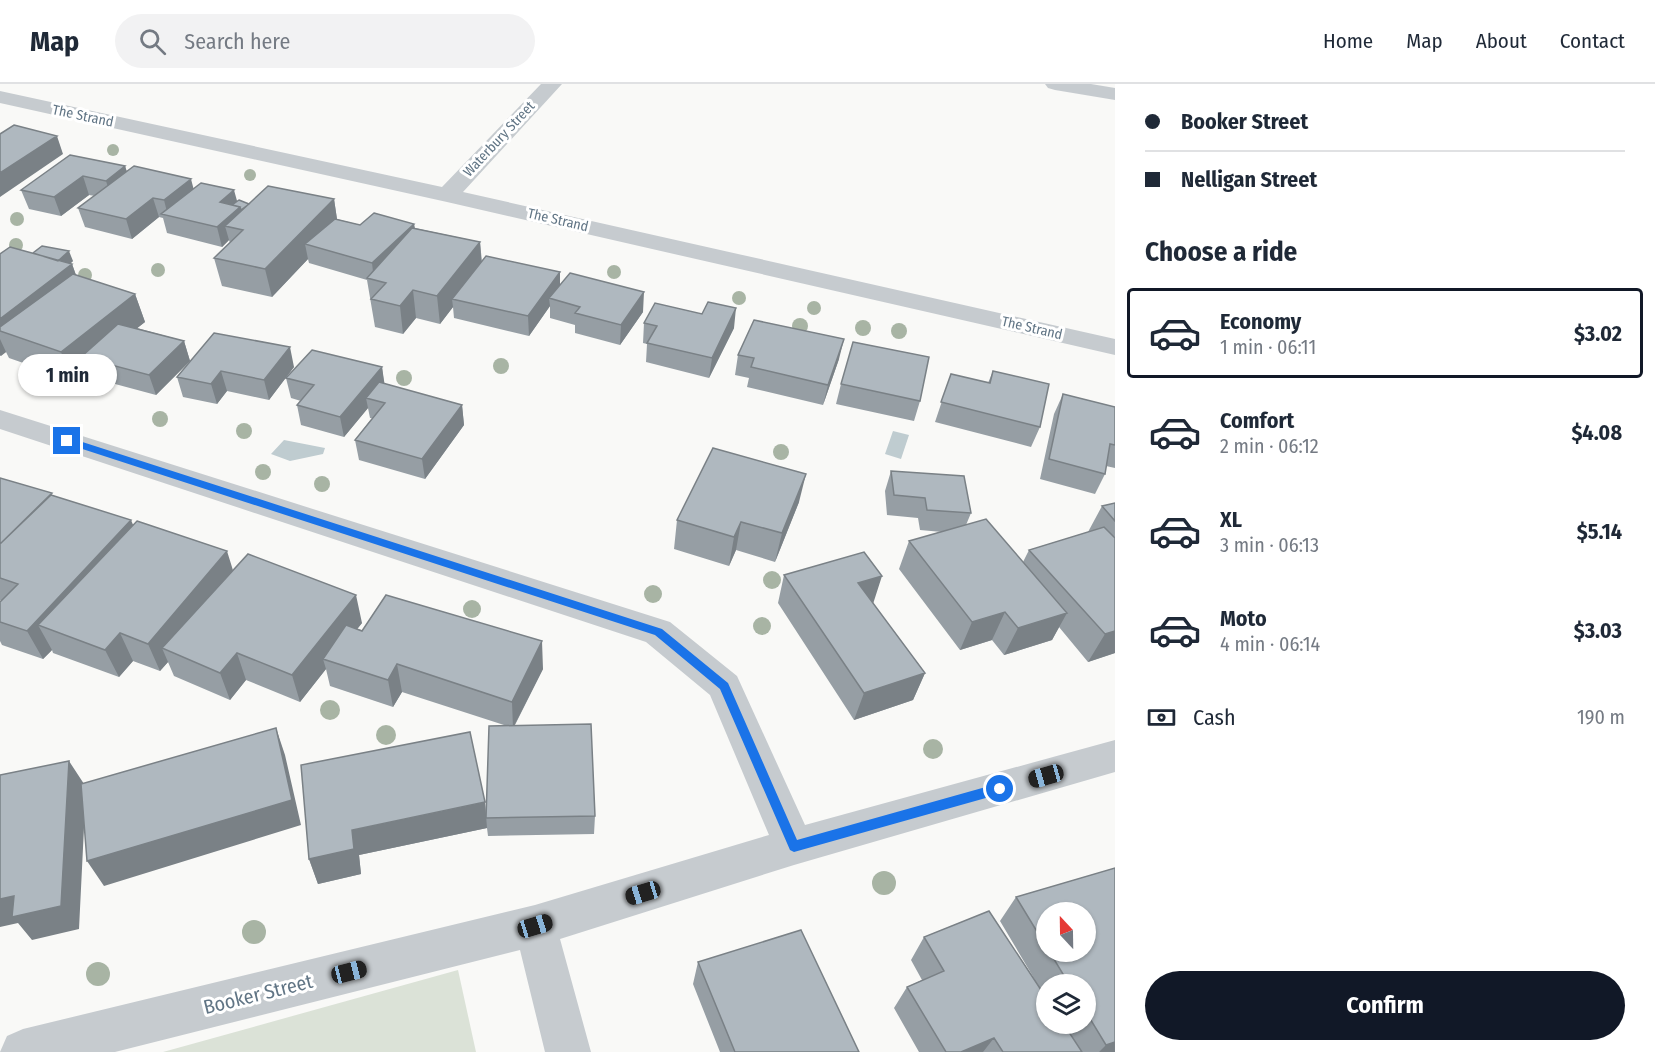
<!DOCTYPE html>
<html lang="en">
<head>
<meta charset="utf-8">
<style>
  body { margin:0; font-family:"Fira Sans Condensed",sans-serif; background:#f2f2f3; color:#1f2937; height:100vh; display:flex; flex-direction:column; font-size:22px; white-space:nowrap }
  * { box-sizing:border-box; margin:0 }
  p { font-size:20px; color:#747a83 }
  .icon { flex:none; width:33px; height:33px; fill:none; stroke:currentColor; stroke-width:2; stroke-linecap:round; stroke-linejoin:round }
  .map { position:relative; flex:1; overflow:hidden }
  .drawer { display:flex; flex-direction:column; background:#fff; width:540px }
  .drawer>* { flex:none }
  .guide { display:grid; align-content:center; height:132px; padding:0 30px; background:#fff }
  .needle { width:39px; rotate:338deg }
  .buttons { position:absolute; left:1036px; top:818px; display:grid; gap:12px }
  .buttons a { display:grid; place-items:center; width:60px; height:60px; border-radius:50%; background:#fff; box-shadow:0 2px 4px #0004; font-size:30px }
  .end { position:absolute; width:27px; height:27px; margin:-14px; border:8px solid #1a73e8; background:#fff; box-shadow:0 0 0 3px #fff }
  .from { border-radius:50% }
  .bubble { position:absolute; height:42px; border-radius:21px; background:#fff; box-shadow:0 2px 4px #0004; font-size:20px; font-weight:700; line-height:42px; text-align:center }
  .car { position:absolute; width:18px; height:36px; margin:-18px -9px; border-radius:8px; box-shadow:0 0 4px 2px #0007; background:linear-gradient(#222 24%,#8ab4d8 0 40%,#222 0 76%,#8ab4d8 0 86%,#222 0) }
  .guide b { display:flex; align-items:center; gap:21px; height:57px; font-size:22px }
  .guide b+b { border-top:2px solid #e0e1e3 }
  .guide i { width:15px; height:15px; background:#1f2937 }
  ul { padding:0; list-style:none }
  li { display:flex; align-items:center; gap:18px; height:90px; margin:0 12px 9px; padding:0 18px; border:3px solid transparent; border-radius:6px }
  li div { flex:1 }
  li b { display:block; font-size:22px }
  li em { font-style:normal; font-weight:700 }
  li.current { border-color:#111827 }
  li>.icon { width:54px; height:54px; stroke-width:1.5 }
  h2 { padding:0 30px; font-size:27px; line-height:72px }
  .pay { display:flex; align-items:center; gap:15px; height:66px; padding:0 30px; font-size:22px }
  .pay p { margin-inline-start:auto }
  .button { display:flex; gap:12px; margin-top:auto; padding:12px 30px }
  .button a { flex:1; height:69px; border-radius:36px; background:#111827; color:#fff; font-size:24px; font-weight:700; line-height:69px; text-align:center }
  header { display:flex; align-items:center; gap:36px; box-sizing:border-box; height:84px; padding:0 30px; background:#fff; border-bottom:2px solid #e0e1e3 }
  header strong { font-size:28px }
  nav { display:flex; gap:33px; margin-inline-start:auto; font-size:21px }
  .search { width:420px; height:54px; background:#f2f2f3; display:flex; align-items:center; gap:15px; box-sizing:border-box; padding:0 21px; border-radius:33px; color:#747a83; font-size:22px }
  main { display:flex; flex:1; min-height:0 }
  .map>svg:first-child { display:block }
  .green { fill:#dbe2d7 }
  .water { fill:#bfccd0 }
  .lines { fill:none; stroke-linecap:round; stroke-linejoin:round }
  .minor { fill:#c6cbcf; fill-rule:evenodd }
  .tree { fill:#a8b4a4 }
  .wall { fill:#969ea4; fill-rule:evenodd }
  .shaded-wall { fill:#7a8186 }
  .building { fill:#afb8bf; stroke:#7a8186; stroke-width:1.5 }
  .route { fill:#1a73e8 }
  .labels { text-anchor:middle; dominant-baseline:central; stroke-width:6; stroke-linejoin:round; paint-order:stroke }
  .far-street-label { font-size:14px; fill:#617585; stroke:#fff }
  .near-street-label { font-size:20px; fill:#617585; stroke:#fff }
</style>
</head>
<body>
<header>
<strong>Map</strong>
<div class="search"><svg class="icon" aria-label="search" viewBox="0 0 24 24"><circle cx="10" cy="10" r="6"/><path d="M15 15l6 6"/></svg>Search here</div>
<nav><a>Home</a><a>Map</a><a>About</a><a>Contact</a></nav>
</header>
<main>
<div class="map">
<svg width="1115" height="968" viewBox="0 0 1115 968">
  <rect width="100%" height="100%" fill="#f9f9f7"/>
  <!-- green -->
  <path class="green" d="M458,886L476,968H163Z"/>
  <!-- water -->
  <path class="water" d="M893,347L909,351L901,375L885,370Z
    M284,356L325,364L323,370L290,377L271,370Z"/>
  <g class="lines">
    <!-- minor -->
    <path class="minor" d="M541,0H562L463,108L1115,255V271L447,118L0,19V7L442,103Z
      M1045,0H1091L1115,4V16L1055,6L1048,4Z
      M0,326L670,538L737,592L805,741L1115,656V688L794,781L560,855L591,968H545L520,866L115,968H0L7,952L23,945L535,821L769,751L710,611L646,558L0,345Z"/>
  </g>
  <!-- trees -->
  <g class="tree">
    <circle cx="113" cy="66" r="6"/>
    <circle cx="250" cy="91" r="6"/>
    <circle cx="17" cy="135" r="7"/>
    <circle cx="16" cy="161" r="7"/>
    <circle cx="158" cy="186" r="7"/>
    <circle cx="614" cy="188" r="7"/>
    <circle cx="85" cy="191" r="7"/>
    <circle cx="739" cy="214" r="7"/>
    <circle cx="814" cy="224" r="7"/>
    <circle cx="800" cy="242" r="8"/>
    <circle cx="863" cy="244" r="8"/>
    <circle cx="899" cy="247" r="8"/>
    <circle cx="501" cy="282" r="8"/>
    <circle cx="404" cy="294" r="8"/>
    <circle cx="160" cy="335" r="8"/>
    <circle cx="244" cy="347" r="8"/>
    <circle cx="781" cy="368" r="8"/>
    <circle cx="263" cy="388" r="8"/>
    <circle cx="322" cy="400" r="8"/>
    <circle cx="772" cy="496" r="9"/>
    <circle cx="653" cy="510" r="9"/>
    <circle cx="472" cy="525" r="9"/>
    <circle cx="762" cy="542" r="9"/>
    <circle cx="330" cy="626" r="10"/>
    <circle cx="386" cy="651" r="10"/>
    <circle cx="933" cy="665" r="10"/>
    <circle cx="884" cy="799" r="12"/>
    <circle cx="254" cy="848" r="12"/>
    <circle cx="98" cy="890" r="12"/>
  </g>
  <!-- wall -->
  <path class="wall" d="M125,82L127,88L193,105L237,118L249,120L334,115L337,135L360,141L414,140L415,144L480,158L482,178L560,188V202L643,228L620,261L575,249V241L550,234V222L529,252L454,234L453,223L440,240L416,234L403,250L375,243L367,196L309,179L308,175L272,213L222,202L214,174L230,159L229,156L222,163L167,149L163,134L159,133L132,155L85,143L78,124L95,112L89,111L61,132L29,125L21,106Z
    M33,169L73,177L70,180H72L76,191L135,210L145,238L137,244L184,257L190,277L156,311L89,293L86,285L72,296L9,274L6,268L0,272V170Z
    M644,239L734,244L709,294L646,278L647,260L643,259Z
    M214,249L294,283L269,316L227,307L217,320L183,313L177,293Z
    M738,271L839,275L823,321L747,303L749,294L735,291Z
    M382,283L384,300L462,321L464,341L425,395L359,376L355,356L372,334H370L368,324L344,353L301,341L297,321L301,317L291,314L286,294Z
    M993,287L1040,343L1031,363L935,338L951,290L988,299Z
    M841,300L920,317L914,337L836,320Z
    M1063,310L1115,323V384L1106,382L1105,390L1095,410L1040,395L1054,330Z
    M891,387L971,429L966,441L1023,478L1029,466L1088,448L1102,422L1115,419V569L1088,578L1059,543L1052,556L1004,571L992,556L960,566L899,485L909,457L942,448L920,446L918,434L887,431L885,407Z
    M0,394L52,411L133,441L233,487L362,539L357,545L543,585L515,641L595,732L594,750L488,752L487,744L359,771L361,790L318,800L309,775L485,718L486,729L504,641L402,608L393,623L330,602L326,585L300,618L246,596L230,616L174,592L168,578L160,587L133,577L119,593L53,569L52,566L43,575L2,561L0,557V518L1,517L0,516Z
    M799,418L775,478L736,466L729,482L674,465L677,436Z
    M784,491L873,519L925,589L913,616L854,636L778,519Z
    M1115,784V968H919L894,924L907,903L922,896L911,876L924,853L989,827L1035,896L1000,837L1016,813ZM1047,828H1086V867H1047ZM1047,900H1086V939H1047Z
    M698,878L859,968H720L693,900Z"/>
  <!-- shaded-wall -->
  <path class="shaded-wall" d="M57,52L63,70L0,113V89Z
    M125,82L131,101L112,116L106,97Z
    M83,92L89,111L61,132L54,113Z
    M191,95L196,114L168,132L164,116Z
    M234,106L239,124L250,120L225,142L229,156L222,163L217,143L220,118Z
    M153,114L159,133L132,155L126,135Z
    M334,115L338,142L305,160L308,175L272,213L265,185Z
    M414,140L416,159L374,196L372,179Z
    M480,158L482,186L452,215L453,223L440,240L437,212Z
    M69,167L73,177L56,192L72,180L82,208L0,247V235L47,186Z
    M560,188V207L549,214L550,222L529,252L528,232Z
    M413,206L416,234L403,250L400,222Z
    M644,208L643,228L620,261L621,241Z
    M135,210L145,238L96,277L81,273L86,285L72,296L61,268Z
    M736,224L734,244L709,294L712,274Z
    M0,255L6,268L1,272L0,271Z
    M844,255L839,275L823,321L828,301Z
    M184,257L190,277L156,311L149,291Z
    M290,263L294,283L269,316L264,296Z
    M382,283L385,303L366,314L368,324L344,353L340,333Z
    M221,287L227,307L217,320L211,300Z
    M462,321L464,341L425,395L422,375Z
    M806,390L799,418L775,478L782,449Z
    M131,436L143,464L38,541L52,566L43,575L27,547Z
    M741,438L736,466L729,482L734,453Z
    M227,467L236,496L162,564L168,578L160,587L148,560Z
    M882,492L873,520L858,499Z
    M356,511L362,539L331,578L323,575L326,585L300,618L292,591Z
    M1005,528L992,556L960,566L972,538Z
    M1067,529L1052,556L1004,571L1018,544Z
    M1115,547V569L1088,578L1105,550Z
    M120,549L133,577L119,593L105,566Z
    M542,557L543,585L513,644L512,618Z
    M237,569L246,596L230,616L220,589Z
    M397,580L402,608L393,623L388,596Z
    M925,589L913,616L854,636L864,609Z
    M276,644L285,671L301,741L104,802L87,777Z
    M69,677L86,703L79,845L32,856L18,839L0,843V815Z
    M485,718L487,744L359,771L361,790L318,800L309,775L352,746Z
    M994,954L983,968H961Z
    M1115,958V968H1099L1106,961Z"/>
  <!-- building -->
  <path class="building" d="M14,41L57,52L0,89V50Z
    M70,71L125,82L106,97L83,92L54,113L21,106Z
    M134,82L191,95L164,116L153,114L126,135L78,124Z
    M201,99L234,106L220,118L240,123L217,143L161,130Z
    M268,102L334,115L265,185L214,174L243,146L225,142Z
    M239,116L249,120L241,126L240,123L232,121Z
    M374,129L414,140L372,179L305,160L335,135L360,141Z
    M412,144L480,158L437,212L413,206L400,222L371,215L386,199L367,194Z
    M42,162L69,167L58,177L33,169Z
    M10,163L72,180L0,235V170Z
    M486,172L560,188L528,232L452,215Z
    M570,189L644,208L621,241L575,229L580,223L549,214Z
    M73,190L135,210L61,268L0,247V243Z
    M708,218L736,224L712,274L647,259L657,242L644,239L655,219L702,230Z
    M754,236L844,255L828,301L751,283L754,274L738,271Z
    M118,240L184,257L149,291L81,273Z
    M214,249L290,263L264,296L221,287L211,300L177,293Z
    M853,258L929,273L920,317L841,300Z
    M312,266L382,283L340,333L297,321L314,301L286,294Z
    M993,287L1049,300L1040,343L941,318L951,290L990,299Z
    M379,298L462,321L422,375L355,356L385,319L366,314Z
    M1063,310L1115,323V361L1110,360L1105,390L1049,375Z
    M713,364L806,390L782,449L741,438L734,453L677,436Z
    M891,387L964,392L971,429L927,426L925,414L894,411Z
    M0,394L52,409L0,460Z
    M51,411L131,436L27,547L0,538V518L18,500L0,494V460Z
    M1115,419V437L1102,422Z
    M986,435L1067,529L1018,544L1005,528L972,538L909,457Z
    M137,437L227,467L148,560L120,549L105,566L38,541Z
    M1104,443L1115,454V547L1105,550L1029,466Z
    M864,468L882,492L858,499L925,589L864,609L784,491Z
    M248,470L356,511L292,591L237,569L220,589L162,564Z
    M386,511L542,557L512,618L397,580L388,596L323,575L346,541L362,547Z
    M591,640L595,732L486,734L489,642Z
    M276,644L292,716L87,777L81,700Z
    M470,648L485,718L352,746L354,765L309,775L301,681Z
    M69,677L61,822L12,833L14,812L0,815V691Z
    M1115,784V958L1106,961L1086,928V900H1069L1049,867H1086V828H1047V864L1016,813Z
    M989,827L1047,915V939H1063L1082,968H1003L994,954L961,968H946L907,903L944,887L924,853Z
    M801,846L859,968H735L698,878Z"/>
  <!-- route -->
  <path class="route" d="M64,354H70L662,545L728,599L797,756L1000,699L1006,705L1000,710L794,768L790,766L720,605L655,551L64,359Z"/>
  <g class="labels">
    <!-- far-street labels -->
    <g class="far-street-label">
      <text transform="translate(83 32) rotate(12)">The Strand</text>
      <text transform="translate(499 55) rotate(-47)">Waterbury Street</text>
      <text transform="translate(558 136) rotate(13)">The Strand</text>
      <text transform="translate(1032 244) rotate(13)">The Strand</text>
    </g>
    <!-- near-street labels -->
    <g class="near-street-label">
      <text transform="translate(258 910) rotate(-14)">Booker Street</text>
    </g>
  </g>
</svg>
<div class="buttons">
<a><svg class="needle" viewBox="-14 -14 28 28"><path d="M0-13l5 13h-10z" fill="#e53935"/><path d="M0 13l5-13h-10z" fill="#747a83"/></svg></a>
<a><svg class="icon" aria-label="layers" viewBox="0 0 24 24"><path d="M12 4l9 5-9 5-9-5zM3 14l9 5 9-5"/></svg></a>
</div>
<i class="end from" style="left:1000px;top:705px"></i>
<i class="end" style="left:67px;top:357px"></i>
<div class="bubble" style="left:18px;top:270px;width:99px">1 min</div>
<i class="car" style="left:1046px;top:692px;rotate:254deg"></i>
<i class="car" style="left:643px;top:809px;rotate:253deg"></i>
<i class="car" style="left:535px;top:842px;rotate:73deg"></i>
<i class="car" style="left:349px;top:888px;rotate:76deg"></i>
</div>
<section class="drawer">
<div class="guide">
<b><i class="from"></i>Booker Street</b>
<b><i></i>Nelligan Street</b>
</div>
<h2>Choose a ride</h2>
<ul>
<li class="current"><svg class="icon" aria-label="car" viewBox="0 0 24 24"><path d="M5 17H2v-5l4-1 3-4h7l3 4 3 1v5h-3M9 17h6M6 11h13"/><circle cx="7" cy="17" r="2"/><circle cx="17" cy="17" r="2"/></svg><div><b>Economy</b><p>1 min · 06:11</p></div><em>$3.02</em></li>
<li><svg class="icon" aria-label="car" viewBox="0 0 24 24"><path d="M5 17H2v-5l4-1 3-4h7l3 4 3 1v5h-3M9 17h6M6 11h13"/><circle cx="7" cy="17" r="2"/><circle cx="17" cy="17" r="2"/></svg><div><b>Comfort</b><p>2 min · 06:12</p></div><em>$4.08</em></li>
<li><svg class="icon" aria-label="car" viewBox="0 0 24 24"><path d="M5 17H2v-5l4-1 3-4h7l3 4 3 1v5h-3M9 17h6M6 11h13"/><circle cx="7" cy="17" r="2"/><circle cx="17" cy="17" r="2"/></svg><div><b>XL</b><p>3 min · 06:13</p></div><em>$5.14</em></li>
<li><svg class="icon" aria-label="car" viewBox="0 0 24 24"><path d="M5 17H2v-5l4-1 3-4h7l3 4 3 1v5h-3M9 17h6M6 11h13"/><circle cx="7" cy="17" r="2"/><circle cx="17" cy="17" r="2"/></svg><div><b>Moto</b><p>4 min · 06:14</p></div><em>$3.03</em></li>
</ul>
<div class="pay"><svg class="icon" aria-label="cash" viewBox="0 0 24 24"><path d="M3 7h18v10H3z"/><circle cx="12" cy="12" r="2"/></svg>Cash<p>190 m</p></div>
<div class="button"><a>Confirm</a></div>
</section>
</main>
</body>
</html>
